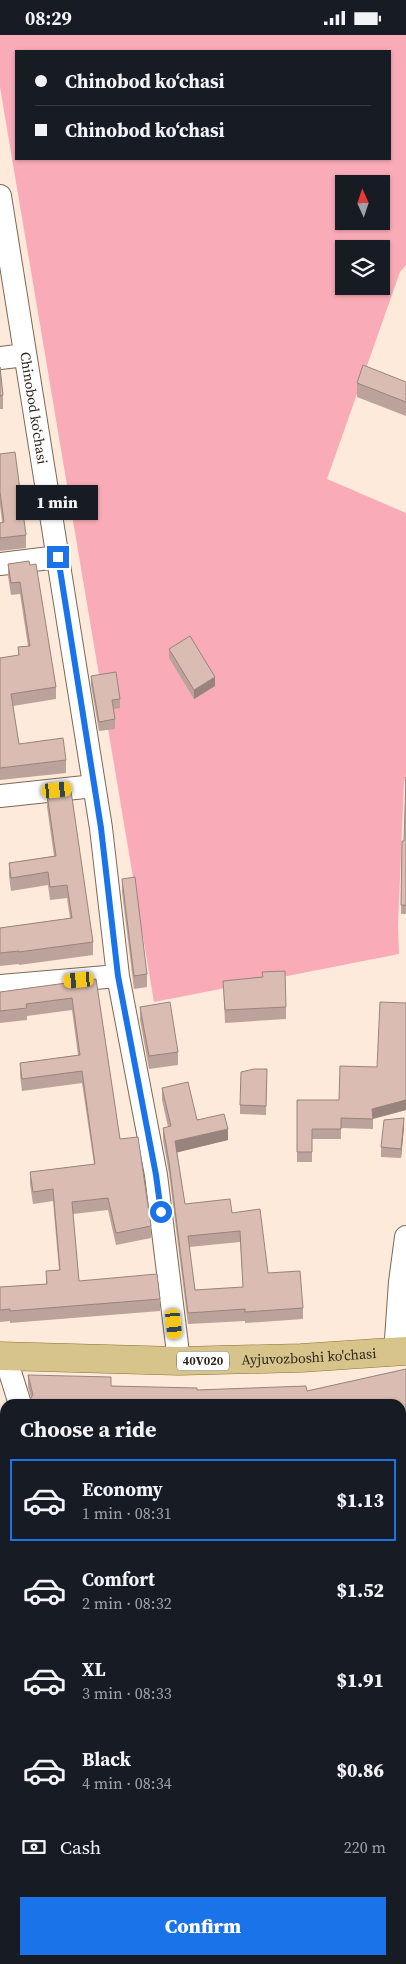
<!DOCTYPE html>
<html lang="en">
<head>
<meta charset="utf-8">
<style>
  body { margin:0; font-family:"Source Serif 4",serif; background:#20242c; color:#f1f3f6; height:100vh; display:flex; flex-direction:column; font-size:19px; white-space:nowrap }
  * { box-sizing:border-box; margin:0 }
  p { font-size:16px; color:#9ea1a6 }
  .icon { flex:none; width:28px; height:28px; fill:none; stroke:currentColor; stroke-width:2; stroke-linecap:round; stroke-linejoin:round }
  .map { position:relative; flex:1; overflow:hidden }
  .sheet { position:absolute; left:0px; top:1364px; width:406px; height:566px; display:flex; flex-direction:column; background:#171b24; border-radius:15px 15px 0 0; box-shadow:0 1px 4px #0004 }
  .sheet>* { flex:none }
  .top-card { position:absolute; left:15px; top:15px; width:376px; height:110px; border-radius:0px; box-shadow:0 1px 4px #0004; display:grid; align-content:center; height:110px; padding:0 20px; background:#171b24 }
  .needle { width:32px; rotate:357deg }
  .controls { position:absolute; left:335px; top:140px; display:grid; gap:10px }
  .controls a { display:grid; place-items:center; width:55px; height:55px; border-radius:0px; background:#171b24; box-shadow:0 1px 4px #0004; font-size:25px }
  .end { position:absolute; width:22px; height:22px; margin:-11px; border:6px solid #1a73e8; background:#fff; box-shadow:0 0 0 2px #fff }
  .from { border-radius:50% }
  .bubble { position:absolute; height:35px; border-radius:0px; background:#171b24; box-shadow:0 1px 4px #0004; font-size:16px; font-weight:800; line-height:35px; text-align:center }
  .car { position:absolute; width:15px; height:30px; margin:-15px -8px; border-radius:6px; box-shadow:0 0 4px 1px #0007; background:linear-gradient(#f5c518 24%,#345 0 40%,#f5c518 0 76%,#345 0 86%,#f5c518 0) }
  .top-card b { display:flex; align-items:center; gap:18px; height:48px; font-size:19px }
  .top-card b+b { border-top:1px solid #363941 }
  .top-card i { width:12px; height:12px; background:#f1f3f6 }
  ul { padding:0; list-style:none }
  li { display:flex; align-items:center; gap:15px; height:82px; margin:0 10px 8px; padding:0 10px; border:2px solid transparent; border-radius:0px }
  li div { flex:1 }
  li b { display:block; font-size:19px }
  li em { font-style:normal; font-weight:800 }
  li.on { border-color:#1a73e8 }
  li>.icon { width:45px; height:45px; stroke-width:1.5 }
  h2 { padding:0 20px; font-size:22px; line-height:60px }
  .pay { display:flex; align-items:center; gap:12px; height:55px; padding:0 20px; font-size:19px }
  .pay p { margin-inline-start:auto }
  .button { display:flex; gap:10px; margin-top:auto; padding:10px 20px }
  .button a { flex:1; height:58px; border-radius:0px; background:#1a73e8; color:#fff; font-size:20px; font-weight:800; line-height:58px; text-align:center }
  .status { display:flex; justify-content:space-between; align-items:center; height:35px; padding:0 25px; background:#171b24; direction:ltr }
  .status svg { height:14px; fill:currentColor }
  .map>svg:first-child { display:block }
  .green { fill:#faabb8; fill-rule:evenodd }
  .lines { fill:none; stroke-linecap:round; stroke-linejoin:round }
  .canal { stroke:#b9c975; stroke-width:21 }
  .street-casing { stroke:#7c6856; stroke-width:24 }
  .primary-casing { stroke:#8a7333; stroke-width:29 }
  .street { stroke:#fff; stroke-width:22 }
  .primary { stroke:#d6c48b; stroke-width:28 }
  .wall { fill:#bba29a; fill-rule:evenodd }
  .shaded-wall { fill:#99847d }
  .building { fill:#dabcb3; stroke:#99847d; fill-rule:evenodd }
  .route { stroke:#1a73e8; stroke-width:6 }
  .labels { text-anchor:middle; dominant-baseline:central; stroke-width:4.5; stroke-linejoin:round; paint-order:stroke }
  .shield { fill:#fff; stroke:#6d6762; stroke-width:1 }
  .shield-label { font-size:12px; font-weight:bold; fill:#2e261e }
  .street-label { font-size:14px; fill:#2e261e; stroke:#fff }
</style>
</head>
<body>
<div class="status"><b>08:29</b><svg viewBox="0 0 49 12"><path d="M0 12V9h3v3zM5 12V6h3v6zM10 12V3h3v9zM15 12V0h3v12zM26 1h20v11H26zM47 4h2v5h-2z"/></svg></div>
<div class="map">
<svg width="406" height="1929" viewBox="0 0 406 1929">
  <rect width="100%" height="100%" fill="#fdeada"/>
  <!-- green -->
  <path class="green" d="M0,0H406V230L400,237L327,444L406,478V740L404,748L398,890L399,919L154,967L0,52ZM16,16H390V124H16ZM344,149H381V186H344ZM344,214H381V251H344Z"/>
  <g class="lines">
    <!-- canal -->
    <path class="canal" d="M401,1903L406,1898
      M376,1929L380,1925"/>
    <defs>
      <path id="street" d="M0,161L101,793L118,941L156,1140L179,1326
        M0,323L25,320
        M0,529L58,522
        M0,761L94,751
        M0,951L118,941
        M395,1318L400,1247L406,1202
        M5,1321L20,1369
        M0,1532L5,1528
        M0,1828L5,1829
        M401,1860L406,1856
        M120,1925V1926
        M321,1929L325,1925"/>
      <g id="primary">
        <path id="s1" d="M0,1321L179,1326L301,1323L406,1316"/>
      </g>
    </defs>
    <!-- street casing -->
    <use href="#street" class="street-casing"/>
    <!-- primary casing -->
    <use href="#primary" class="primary-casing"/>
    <!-- street -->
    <use href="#street" class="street"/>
    <!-- primary -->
    <use href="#primary" class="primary"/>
  </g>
  <!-- wall -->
  <path class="wall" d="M0,332L3,360V374H0Z
    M406,347V381L357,362V348Z
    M0,419L26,500V513L0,516V488L2,487L0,470Z
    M29,526L56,652V664L13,671L19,709L66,725V738L0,745V623L18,620V612L28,611L20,559L11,560L8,541V529Z
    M169,614L215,651L194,664L169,623Z
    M91,641L120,664V673L113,674L115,684V694L99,696L91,650Z
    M406,742V879H401L402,806H404Z
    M47,759L93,907V920L19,930V929L0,931V893L70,883L67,863L50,865L48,850L11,856L9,841V828L54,821L47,772Z
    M122,844L147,939V952L134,954L122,857Z
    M262,942L286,972V984L225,988L223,946Z
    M96,944L120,1104L151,1191V1203L116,1210L108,1175L73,1179L79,1246L160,1264V1276L10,1288V1286L0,1287V1252L46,1249V1236L59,1235L53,1166L33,1169L30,1149V1137L94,1129L82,1048L22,1056L20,1040V1028L78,1020L72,975L27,981V985L0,988V957Z
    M406,968V1075L373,1084V1094L341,1093V1104H312V1127H297V1065H339L377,1032Z
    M140,972L178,1017V1030L149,1034L140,985Z
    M267,1043L266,1080L240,1079V1070Z
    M162,1053L197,1085L228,1105L177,1117L185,1169L232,1178L268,1238L303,1273V1284L245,1288V1286L188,1289L169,1138L163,1105V1093L168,1092L162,1065ZM240,1207L243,1252L195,1255L189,1212Z
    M404,1092L401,1123L381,1122V1112Z
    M406,1334V1421L401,1422V1369H28L31,1363L28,1352V1340L111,1351L197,1355L307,1356Z
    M5,1492V1515L0,1516Z
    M406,1563V1603L401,1592V1565Z
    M401,1732L406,1740V1797L404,1798L402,1795Z
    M0,1830L5,1831V1907H0Z
    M69,1925H111V1929H71Z
    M134,1925H196L187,1929H135Z
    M202,1925H223L225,1929H203Z
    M277,1925H305L301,1929H280Z"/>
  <!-- shaded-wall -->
  <path class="shaded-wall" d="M215,642V651L194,664V655Z
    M406,1062V1075L372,1084V1074Z
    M404,1083V1092L401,1123V1114Z
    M228,1094V1105L175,1118V1106Z
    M406,1409V1421L401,1422V1411Z
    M5,1415V1425L0,1426V1416Z
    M4,1504V1515L0,1516V1505Z
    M5,1581V1593L0,1595V1583Z
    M5,1737V1748L0,1751V1740Z
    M406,1786V1797L404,1798V1787Z
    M109,1925H111V1929H102V1928Z
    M170,1925H196L187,1929H160Z
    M294,1925H305L301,1929H290Z"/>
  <!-- building -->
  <path class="building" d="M363,330L406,347V367L357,348Z
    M0,332L3,360L0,361Z
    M15,417L26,500L0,503V488L4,487L0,457V419Z
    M29,526L30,530L36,529L56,652L11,659L19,709L63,703L66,725L0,733V623L19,620L18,612L30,611L20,547L11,548L8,529Z
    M190,601L215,642L194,655L169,614Z
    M116,637L120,664L112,665L115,684L99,687L91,641Z
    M406,742V870H401L402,806H404Z
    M71,756L93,907L19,917V916L0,918V893L72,883L67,850L50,852L48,837L11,843L9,828L56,821L47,759Z
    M135,842L147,939L134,941L122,844Z
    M285,936L286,972L225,975L223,946L263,942L262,937Z
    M96,944L120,1104L138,1102L151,1191L116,1198L108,1163L72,1167L79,1246L157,1239L160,1264L10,1276V1274L0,1275V1252L47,1249L46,1236L60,1235L53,1154L33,1157L30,1137L95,1129L82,1036L22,1044L20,1028L80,1020L72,963L26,969L27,973L0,976V957Z
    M170,967L178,1017L149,1021L140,972Z
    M380,967L406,968V1065L372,1074L373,1084L341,1083V1094H312V1117H297V1065H339L340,1031L377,1032Z
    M254,1034H267L266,1071L240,1070L241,1037Z
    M188,1047L197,1085L224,1079L228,1094L175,1106L185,1169L230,1164L232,1178L260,1174L268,1238L300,1236L303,1273L245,1277V1274L188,1278L169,1127L163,1093L171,1091L162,1053ZM240,1196L243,1252L195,1255L188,1201Z
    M404,1083L401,1114L381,1112L384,1085Z
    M406,1334V1409L401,1411V1369H124L46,1366L47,1369H29L28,1367L33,1360L28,1340L111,1342V1351L197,1353V1355L306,1351L307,1356Z
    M5,1397V1415L0,1416V1398Z
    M5,1492V1504L0,1505V1495Z
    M5,1532V1581L0,1583V1533L2,1534Z
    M406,1563V1594L401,1583V1565Z
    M5,1660V1737L0,1740V1662Z
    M401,1732L406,1740V1786L404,1787L401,1784Z
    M0,1830L5,1831V1896H0Z
    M73,1925H109L102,1928V1929H75Z
    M138,1925H170L160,1929H139Z
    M206,1925H223L225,1929H208Z
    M285,1925H294L290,1929H289Z"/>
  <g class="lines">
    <!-- route -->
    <path class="route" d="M58,522L101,793L118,941L156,1140L161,1177"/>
  </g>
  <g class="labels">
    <!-- shield labels -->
    <rect class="shield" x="177" y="1316.5" width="52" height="19" rx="4"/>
    <g class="shield-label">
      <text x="203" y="1326">40V020</text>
    </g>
    <!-- street labels -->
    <g class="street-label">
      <text transform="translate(34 373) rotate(81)">Chinobod koʻchasi</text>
      <text stroke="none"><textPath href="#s1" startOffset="309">Ayjuvozboshi ko'chasi</textPath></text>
    </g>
  </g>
</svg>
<div class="controls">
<a><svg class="needle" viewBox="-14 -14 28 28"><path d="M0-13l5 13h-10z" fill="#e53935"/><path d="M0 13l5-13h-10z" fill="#9ea1a6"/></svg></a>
<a><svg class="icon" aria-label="layers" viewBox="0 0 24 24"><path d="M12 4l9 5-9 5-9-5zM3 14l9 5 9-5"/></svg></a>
</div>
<i class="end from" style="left:161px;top:1177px"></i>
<i class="end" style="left:58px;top:522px"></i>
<div class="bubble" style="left:16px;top:450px;width:82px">1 min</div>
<i class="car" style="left:57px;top:755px;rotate:84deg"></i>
<i class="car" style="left:79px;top:945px;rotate:265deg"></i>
<i class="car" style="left:174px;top:1289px;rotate:174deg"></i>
<div class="top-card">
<b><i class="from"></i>Chinobod koʻchasi</b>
<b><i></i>Chinobod koʻchasi</b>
</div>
<section class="sheet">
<h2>Choose a ride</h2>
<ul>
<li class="on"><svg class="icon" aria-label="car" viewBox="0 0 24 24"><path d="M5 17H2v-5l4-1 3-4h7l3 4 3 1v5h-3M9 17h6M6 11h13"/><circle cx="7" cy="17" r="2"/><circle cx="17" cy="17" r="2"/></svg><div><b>Economy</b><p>1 min · 08:31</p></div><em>$1.13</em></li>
<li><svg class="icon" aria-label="car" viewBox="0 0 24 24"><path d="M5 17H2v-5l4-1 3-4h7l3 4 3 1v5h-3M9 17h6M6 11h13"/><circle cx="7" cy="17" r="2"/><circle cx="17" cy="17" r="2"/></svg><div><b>Comfort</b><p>2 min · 08:32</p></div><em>$1.52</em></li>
<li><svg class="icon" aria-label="car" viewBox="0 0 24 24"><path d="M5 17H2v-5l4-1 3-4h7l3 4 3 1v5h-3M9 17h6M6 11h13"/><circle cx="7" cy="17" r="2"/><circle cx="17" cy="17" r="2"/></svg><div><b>XL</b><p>3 min · 08:33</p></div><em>$1.91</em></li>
<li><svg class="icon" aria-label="car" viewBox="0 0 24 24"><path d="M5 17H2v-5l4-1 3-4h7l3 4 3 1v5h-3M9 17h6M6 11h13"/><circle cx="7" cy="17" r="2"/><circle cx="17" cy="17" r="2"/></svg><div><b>Black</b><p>4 min · 08:34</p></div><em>$0.86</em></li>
</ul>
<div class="pay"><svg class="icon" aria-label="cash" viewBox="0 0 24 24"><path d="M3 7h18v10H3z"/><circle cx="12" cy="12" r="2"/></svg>Cash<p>220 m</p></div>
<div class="button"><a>Confirm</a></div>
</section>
</div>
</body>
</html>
